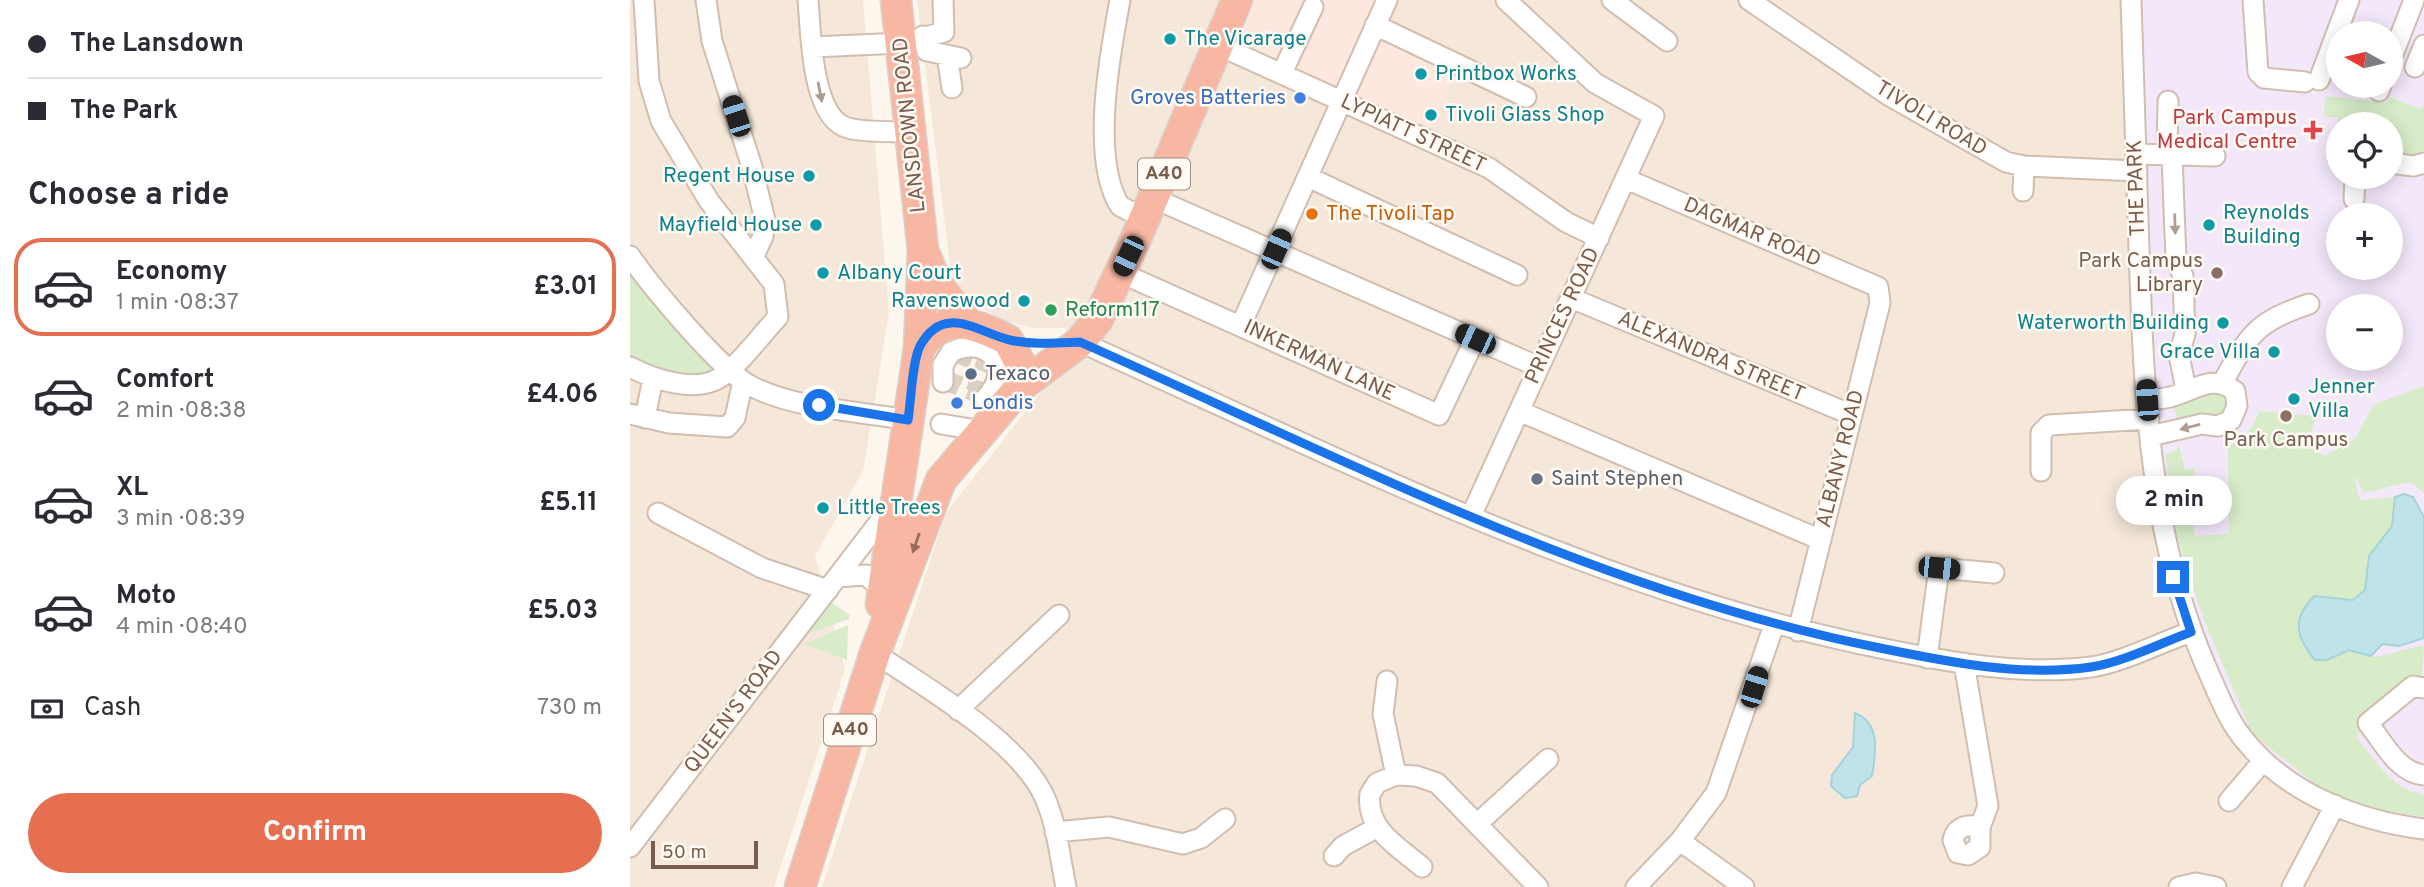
<!DOCTYPE html>
<html lang="en">
<head>
<meta charset="utf-8">
<style>
  body { margin:0; font-family:Overpass,sans-serif; background:#f2f2f3; color:#2b2b33; height:100vh; display:flex; flex-direction:column; font-size:26px; white-space:nowrap }
  * { box-sizing:border-box; margin:0 }
  p { font-size:23px; color:#7c7c81 }
  .icon { flex:none; width:38px; height:38px; fill:none; stroke:currentColor; stroke-width:2; stroke-linecap:round; stroke-linejoin:round }
  .map { position:relative; flex:1; overflow:hidden }
  .details { display:flex; flex-direction:column; background:#fff; width:630px }
  .details>* { flex:none }
  .banner { display:grid; align-content:center; height:154px; padding:0 28px; background:#fff }
  .needle { width:46px; rotate:278deg }
  .buttons { position:absolute; left:1696px; top:21px; display:grid; gap:14px }
  .buttons a { display:grid; place-items:center; width:77px; height:77px; border-radius:50%; background:#fff; box-shadow:0 4px 18px #0003; font-size:35px }
  .scale { position:absolute; left:21px; bottom:18px; width:107px; box-sizing:border-box; padding-left:7px; border:4px solid #7a5c4d; border-top:0; font-size:19px; line-height:24px; white-space:nowrap; color:#7a5c4d; -webkit-text-stroke:5px #fffaf3; paint-order:stroke }
  .end { position:absolute; width:32px; height:32px; margin:-16px; border:9px solid #1a73e8; background:#fff; box-shadow:0 0 0 4px #fff }
  .from { border-radius:50% }
  .bubble { position:absolute; height:49px; border-radius:24px; background:#fff; box-shadow:0 4px 18px #0003; font-size:23px; font-weight:700; line-height:49px; text-align:center }
  .car { position:absolute; width:21px; height:42px; margin:-21px -10px; border-radius:9px; box-shadow:0 0 5px 2px #0007; background:linear-gradient(#222 24%,#8ab4d8 0 40%,#222 0 76%,#8ab4d8 0 86%,#222 0) }
  .banner b { display:flex; align-items:center; gap:24px; height:66px; font-size:26px }
  .banner b+b { border-top:2px solid #e1e1e2 }
  .banner i { width:18px; height:18px; background:#2b2b33 }
  ul { padding:0; list-style:none }
  li { display:flex; align-items:center; gap:21px; height:98px; margin:0 14px 10px; padding:0 14px; border:4px solid transparent; border-radius:28px }
  li div { flex:1 }
  li b { display:block; font-size:26px }
  li em { font-style:normal; font-weight:700 }
  li.on { border-color:#e76f51 }
  li>.icon { width:63px; height:63px; stroke-width:1.5 }
  h2 { padding:0 28px; font-size:32px; line-height:84px }
  .pay { display:flex; align-items:center; gap:18px; height:77px; padding:0 28px; font-size:26px }
  .pay p { margin-inline-start:auto }
  .primary-button { display:flex; gap:14px; margin-top:auto; padding:14px 28px }
  .primary-button a { flex:1; height:80px; border-radius:42px; background:#e76f51; color:#fff; font-size:28px; font-weight:700; line-height:80px; text-align:center }
  main { display:flex; flex:1; min-height:0 }
  .map>svg:first-child { display:block }
  .residential { fill:#f5e8da; fill-rule:evenodd }
  .commercial { fill:#fde8e0 }
  .education { fill:#f3e8fa; fill-rule:evenodd }
  .green { fill:#d8ecc9 }
  .water { fill:#bfe3e8; stroke:#a5d3da; stroke-width:2 }
  .lines { fill:none; stroke-linecap:round; stroke-linejoin:round }
  .minor-tunnel { stroke:#dcd0c4; stroke-width:19; stroke-dasharray:19 10; stroke-linecap:butt }
  .minor-casing { stroke:#d1beb0; stroke-width:23 }
  .highway-casing { stroke:#dad1cd; stroke-width:33 }
  .minor { stroke:#fff; stroke-width:19 }
  .highway { stroke:#f7b7a3; stroke-width:30 }
  .oneway { fill:#af9d94 }
  .oneway2 { fill:#936e5e }
  .route { stroke:#1a73e8; stroke-width:9 }
  .culture-dot { fill:#0f9aa8; stroke:#fffaf3; stroke-width:2.5 }
  .shop-dot { fill:#3f7fe0; stroke:#fffaf3; stroke-width:2.5 }
  .health-dot { fill:#e0444e; stroke:#fffaf3; stroke-width:2.5 }
  .food-dot { fill:#e8710a; stroke:#fffaf3; stroke-width:2.5 }
  .education-dot { fill:#8d6e63; stroke:#fffaf3; stroke-width:2.5 }
  .leisure-dot { fill:#2e9e5b; stroke:#fffaf3; stroke-width:2.5 }
  .service-dot { fill:#5c6f8a; stroke:#fffaf3; stroke-width:2.5 }
  .worship-dot { fill:#6b7280; stroke:#fffaf3; stroke-width:2.5 }
  .labels { text-anchor:middle; dominant-baseline:central; stroke-width:5; stroke-linejoin:round; paint-order:stroke }
  .shield { fill:#fffaf3; stroke:#a28b7f; stroke-width:2 }
  .shield-label { font-size:19px; font-weight:bold; fill:#7a5c4d }
  .culture-label { font-size:21px; fill:#0d838f; stroke:#fffaf3; text-anchor:start }
  .shop-label { font-size:21px; fill:#366cbe; stroke:#fffaf3; text-anchor:end }
  .health-label { font-size:21px; fill:#be3a42; stroke:#fffaf3; text-anchor:end }
  .street-label { font-size:21px; fill:#7a5c4d; stroke:#fffaf3 }
  .food-label { font-size:21px; fill:#c56008; stroke:#fffaf3; text-anchor:start }
  .education-label { font-size:21px; fill:#785e54; stroke:#fffaf3; text-anchor:end }
  .leisure-label { font-size:21px; fill:#27864d; stroke:#fffaf3; text-anchor:start }
  .service-label { font-size:21px; fill:#4e5e75; stroke:#fffaf3; text-anchor:start }
  .worship-label { font-size:21px; fill:#5b616d; stroke:#fffaf3; text-anchor:start }
</style>
</head>
<body>
<main>
<section class="details">
<div class="banner">
<b><i class="from"></i>The Lansdown</b>
<b><i></i>The Park</b>
</div>
<h2>Choose a ride</h2>
<ul>
<li class="on"><svg class="icon" aria-label="car" viewBox="0 0 24 24"><path d="M5 17H2v-5l4-1 3-4h7l3 4 3 1v5h-3M9 17h6M6 11h13"/><circle cx="7" cy="17" r="2"/><circle cx="17" cy="17" r="2"/></svg><div><b>Economy</b><p>1 min · 08:37</p></div><em>£3.01</em></li>
<li><svg class="icon" aria-label="car" viewBox="0 0 24 24"><path d="M5 17H2v-5l4-1 3-4h7l3 4 3 1v5h-3M9 17h6M6 11h13"/><circle cx="7" cy="17" r="2"/><circle cx="17" cy="17" r="2"/></svg><div><b>Comfort</b><p>2 min · 08:38</p></div><em>£4.06</em></li>
<li><svg class="icon" aria-label="car" viewBox="0 0 24 24"><path d="M5 17H2v-5l4-1 3-4h7l3 4 3 1v5h-3M9 17h6M6 11h13"/><circle cx="7" cy="17" r="2"/><circle cx="17" cy="17" r="2"/></svg><div><b>XL</b><p>3 min · 08:39</p></div><em>£5.11</em></li>
<li><svg class="icon" aria-label="car" viewBox="0 0 24 24"><path d="M5 17H2v-5l4-1 3-4h7l3 4 3 1v5h-3M9 17h6M6 11h13"/><circle cx="7" cy="17" r="2"/><circle cx="17" cy="17" r="2"/></svg><div><b>Moto</b><p>4 min · 08:40</p></div><em>£5.03</em></li>
</ul>
<div class="pay"><svg class="icon" aria-label="cash" viewBox="0 0 24 24"><path d="M3 7h18v10H3z"/><circle cx="12" cy="12" r="2"/></svg>Cash<p>730 m</p></div>
<div class="primary-button"><a>Confirm</a></div>
</section>
<div class="map">
<svg width="1794" height="887" viewBox="0 0 1794 887">
  <rect width="100%" height="100%" fill="#fdf6ec"/>
  <!-- residential -->
  <path class="residential" d="M0,0H233L259,313L233,471L185,556L215,669L144,887H0Z
    M287,0H1794V887H192L316,513L410,393L453,358L435,328H403L373,320L345,304L322,281ZM1708,33H1760V86H1708ZM1708,124H1760V177H1708ZM1708,215H1760V268H1708ZM1708,306H1760V359H1708Z"/>
  <!-- commercial -->
  <path class="commercial" d="M619,0H761L753,23L830,62L797,136L599,46Z"/>
  <!-- education -->
  <path class="education" d="M1501,0H1794V829L1729,815L1614,741L1534,540ZM1708,33H1760V86H1708ZM1708,124H1760V177H1708ZM1708,215H1760V268H1708ZM1708,306H1760V359H1708Z"/>
  <!-- green -->
  <path class="green" d="M1695,96L1756,103L1759,97L1791,109L1794,104V154L1766,157L1761,153L1760,124H1708V131V117H1694Z
    M0,256L98,368L83,380L0,367Z
    M1794,386V493L1780,482L1734,493L1723,474L1730,500L1765,497L1762,526L1752,538L1735,590L1723,600L1684,596L1697,660L1719,650L1745,657L1794,645L1791,685L1727,719L1733,730L1726,736C1744,760 1762,789 1794,795V817L1742,809L1714,799L1685,784L1622,734L1574,620L1556,567L1546,531L1535,454L1547,450L1549,444L1555,470L1565,468L1559,490L1565,536L1599,534L1598,447C1615,438 1624,428 1629,411L1686,416L1677,446L1695,456L1726,438L1743,405Z
    M1581,391H1589L1600,400L1594,414L1550,424L1541,403Z
    M199,601L220,615L219,619L180,633Z
    M218,625L217,660L174,644Z"/>
  <!-- water -->
  <path class="water" d="M1774,494L1783,497L1794,517V638L1769,646L1752,644L1741,656L1719,650L1697,660H1685C1665,636 1662,619 1684,596L1723,600L1735,590L1739,556L1762,526L1765,497Z
    M1225,713C1251,723 1246,753 1242,776L1230,785L1227,796L1215,798L1201,786L1202,775L1223,747Z"/>
  <g class="lines">
    <!-- minor-tunnel -->
    <path class="minor-tunnel" d="M337,347L321,383L345,392L358,357"/>
    <defs>
      <path id="minor" d="M76,0L82,41L122,167L135,220L133,236L124,256
        M178,0C181,32 181,118 218,128C237,133 262,131 282,132
        M490,0C480,53 460,159 490,206L515,219
        M982,0L1037,41
        M1119,0L1258,95L1376,162L1394,166L1507,171
        M1501,0C1504,83 1507,166 1509,249C1514,394 1518,533 1577,669C1589,695 1598,722 1617,743C1660,795 1729,821 1794,829
        M1623,0L1628,72L1634,78L1675,82
        M745,25L896,97
        M293,36L297,51L331,58
        M588,45L859,168L936,222L969,238
        M183,47L272,43L314,32L313,0
        M317,55L322,88
        M1760,62L1784,0
        M1785,67L1794,45
        M652,73L683,7
        M1689,80L1719,0
        M1749,91L1751,86
        M1506,154L1585,156
        M1537,156L1538,101
        M1542,156L1546,259L1553,276L1555,334L1549,355L1556,390
        M1760,163L1784,166L1794,163
        M678,177L887,275
        M996,179L1248,287L1250,303L1168,631
        M1393,191L1394,166
        M523,198L909,367
        M1724,199L1725,177
        M0,256C20,285 91,371 121,386C165,409 229,411 278,420
        M491,273L809,415L845,339
        M941,298L1222,415
        M611,325L757,0
        M450,342C710,458 968,591 1250,648C1318,662 1391,676 1461,667C1491,663 1531,642 1561,632
        M0,367C23,379 66,394 91,377C112,362 130,336 148,317L144,284L79,201L31,121L19,81L14,0
        M313,382V365L321,352C358,334 385,367 355,399
        M1593,382C1619,334 1626,322 1679,304
        M1517,400C1525,399 1533,399 1540,397C1565,391 1581,373 1605,391L1607,406L1601,420L1588,426L1572,424L1520,436
        M889,411L1191,540
        M0,414L39,423L97,427L105,418L113,381
        M15,418L23,378
        M311,424L353,431
        M1411,471V433L1419,425L1519,419
        M28,513L132,568L198,590
        M841,516L1024,116L965,83L876,0
        M207,577L236,575L252,589
        M245,653C297,689 389,740 415,798C427,825 430,858 436,887
        M1297,658L1309,568L1364,573
        M1334,663L1358,806L1350,827V847L1338,855L1328,853L1323,840C1326,826 1338,824 1350,827
        M757,681L753,714L766,775
        M1794,688L1783,686L1738,723C1753,742 1768,773 1794,775
        M328,710L429,615
        M1599,801L1633,761
        M847,824L918,759
        M425,832L479,827L553,844L571,838L595,819
        M1050,841L1114,887
        M0,847L264,503
        M704,856L713,846L746,828
        M792,867C769,847 735,829 740,794L747,783L766,775L786,776L807,783L908,887
        M1006,887L1050,841L1086,793L1144,625
        M1549,887L1566,883L1586,887
        M1662,887L1705,805"/>
      <path id="highway" d="M296,257L307,285L337,322
        M289,349C314,310 344,323 378,340L391,365V386
        M251,604L289,349L293,250L266,0
        M170,887L245,653L311,480L391,386L450,342L468,319L507,236L607,0"/>
    </defs>
    <!-- minor casing -->
    <use href="#minor" class="minor-casing"/>
    <!-- highway casing -->
    <use href="#highway" class="highway-casing"/>
    <!-- minor -->
    <use href="#minor" class="minor"/>
    <!-- highway -->
    <use href="#highway" class="highway"/>
  </g>
  <!-- one-way arrows -->
  <defs><path id="oneway-solid" d="M-6-.8H1V-3.2L6.5 0L1 3.2V.8H-6Z" transform="scale(1.75)"/></defs>
  <g class="oneway">
    <use href="#oneway-solid" transform="translate(190 92) rotate(79)"/>
    <use href="#oneway-solid" transform="translate(1545 224) rotate(88)"/>
    <use href="#oneway-solid" transform="translate(1560 427) rotate(166)"/>
  </g>
  <use class="oneway2" href="#oneway-solid" transform="translate(286 543) rotate(109)"/>
  <g class="lines">
    <!-- route -->
    <path class="route" d="M189,405L278,420C281,401 282,362 290,346C314,302 349,333 380,340C403,345 426,343 450,342C710,457 968,592 1250,648C1318,662 1391,677 1461,667C1491,663 1531,643 1561,632L1543,577"/>
  </g>
  <!-- markers -->
  <g class="culture-dot">
    <circle cx="540" cy="39" r="7"/>
    <circle cx="791" cy="74" r="7"/>
    <circle cx="801" cy="115" r="7"/>
    <circle cx="179" cy="176" r="7"/>
    <circle cx="186" cy="225" r="7"/>
    <circle cx="1579" cy="225" r="7"/>
    <circle cx="193" cy="273" r="7"/>
    <circle cx="394" cy="301" r="7"/>
    <circle cx="1593" cy="323" r="7"/>
    <circle cx="1644" cy="352" r="7"/>
    <circle cx="1664" cy="399" r="7"/>
    <circle cx="193" cy="508" r="7"/>
  </g>
  <g class="shop-dot">
    <circle cx="670" cy="98" r="7"/>
    <circle cx="327" cy="403" r="7"/>
  </g>
  <path class="health-dot" d="M1679.5 119.5h7v7h7v7h-7v7h-7v-7h-7v-7h7z"/>
  <circle class="food-dot" cx="682" cy="214" r="7"/>
  <g class="education-dot">
    <circle cx="1587" cy="273" r="7"/>
    <circle cx="1656" cy="416" r="7"/>
  </g>
  <circle class="leisure-dot" cx="421" cy="310" r="7"/>
  <circle class="service-dot" cx="341" cy="374" r="7"/>
  <circle class="worship-dot" cx="907" cy="479" r="7"/>
  <g class="labels">
    <!-- shield labels -->
    <g class="shield">
      <rect x="508" y="158.5" width="52" height="31" rx="5"/>
      <rect x="194" y="714.5" width="52" height="31" rx="5"/>
    </g>
    <g class="shield-label">
      <text x="534" y="174">A40</text>
      <text x="220" y="730">A40</text>
    </g>
    <!-- culture labels -->
    <g class="culture-label">
      <text x="554" y="39">The Vicarage</text>
      <text x="805" y="74">Printbox Works</text>
      <text x="815" y="115">Tivoli Glass Shop</text>
      <text x="165" y="176" text-anchor="end">Regent House</text>
      <text x="1593" y="213">Reynolds<tspan x="1593" dy="24">Building</tspan></text>
      <text x="172" y="225" text-anchor="end">Mayfield House</text>
      <text x="207" y="273">Albany Court</text>
      <text x="380" y="301" text-anchor="end">Ravenswood</text>
      <text x="1579" y="323" text-anchor="end">Waterworth Building</text>
      <text x="1630" y="352" text-anchor="end">Grace Villa</text>
      <text x="1678" y="387">Jenner<tspan x="1678" dy="24">Villa</tspan></text>
      <text x="207" y="508">Little Trees</text>
    </g>
    <!-- shop labels -->
    <g class="shop-label">
      <text x="656" y="98">Groves Batteries</text>
      <text x="341" y="403" text-anchor="start">Londis</text>
    </g>
    <!-- health labels -->
    <g class="health-label">
      <text x="1667" y="118">Park Campus<tspan x="1667" dy="24">Medical Centre</tspan></text>
    </g>
    <!-- street labels -->
    <g class="street-label">
      <text transform="translate(1301 119) rotate(31)">TIVOLI ROAD</text>
      <text transform="translate(280 125) rotate(-96)">LANSDOWN ROAD</text>
      <text transform="translate(783 134) rotate(25)">LYPIATT STREET</text>
      <text transform="translate(1507 188) rotate(-92)">THE PARK</text>
      <text transform="translate(1122 233) rotate(23)">DAGMAR ROAD</text>
      <text transform="translate(933 316) rotate(-65)">PRINCES ROAD</text>
      <text transform="translate(1081 357) rotate(23)">ALEXANDRA STREET</text>
      <text transform="translate(689 361) rotate(25)">INKERMAN LANE</text>
      <text transform="translate(1211 459) rotate(-76)">ALBANY ROAD</text>
      <text transform="translate(104 712) rotate(-53)">QUEEN'S ROAD</text>
    </g>
    <!-- food labels -->
    <g class="food-label">
      <text x="696" y="214">The Tivoli Tap</text>
    </g>
    <!-- education labels -->
    <g class="education-label">
      <text x="1573" y="261">Park Campus<tspan x="1573" dy="24">Library</tspan></text>
      <text x="1656" y="440" text-anchor="middle">Park Campus</text>
    </g>
    <!-- leisure labels -->
    <g class="leisure-label">
      <text x="435" y="310">Reform117</text>
    </g>
    <!-- service labels -->
    <g class="service-label">
      <text x="355" y="374">Texaco</text>
    </g>
    <!-- worship labels -->
    <g class="worship-label">
      <text x="921" y="479">Saint Stephen</text>
    </g>
  </g>
</svg>
<div class="buttons">
<a><svg class="needle" viewBox="-14 -14 28 28"><path d="M0-13l5 13h-10z" fill="#e53935"/><path d="M0 13l5-13h-10z" fill="#7c7c81"/></svg></a>
<a><svg class="icon" aria-label="locate" viewBox="0 0 24 24"><circle cx="12" cy="12" r="6"/><path d="M12 2v4M12 18v4M2 12h4M18 12h4"/></svg></a>
<a>+</a>
<a>−</a>
</div>
<div class="scale">50 m</div>
<i class="end from" style="left:189px;top:405px"></i>
<i class="end" style="left:1543px;top:577px"></i>
<div class="bubble" style="left:1486px;top:476px;width:116px">2 min</div>
<i class="car" style="left:106px;top:116px;rotate:342deg"></i>
<i class="car" style="left:646px;top:249px;rotate:24deg"></i>
<i class="car" style="left:498px;top:256px;rotate:205deg"></i>
<i class="car" style="left:845px;top:339px;rotate:294deg"></i>
<i class="car" style="left:1517px;top:400px;rotate:356deg"></i>
<i class="car" style="left:1309px;top:568px;rotate:96deg"></i>
<i class="car" style="left:1124px;top:687px;rotate:17deg"></i>
</div>
</main>
</body>
</html>
